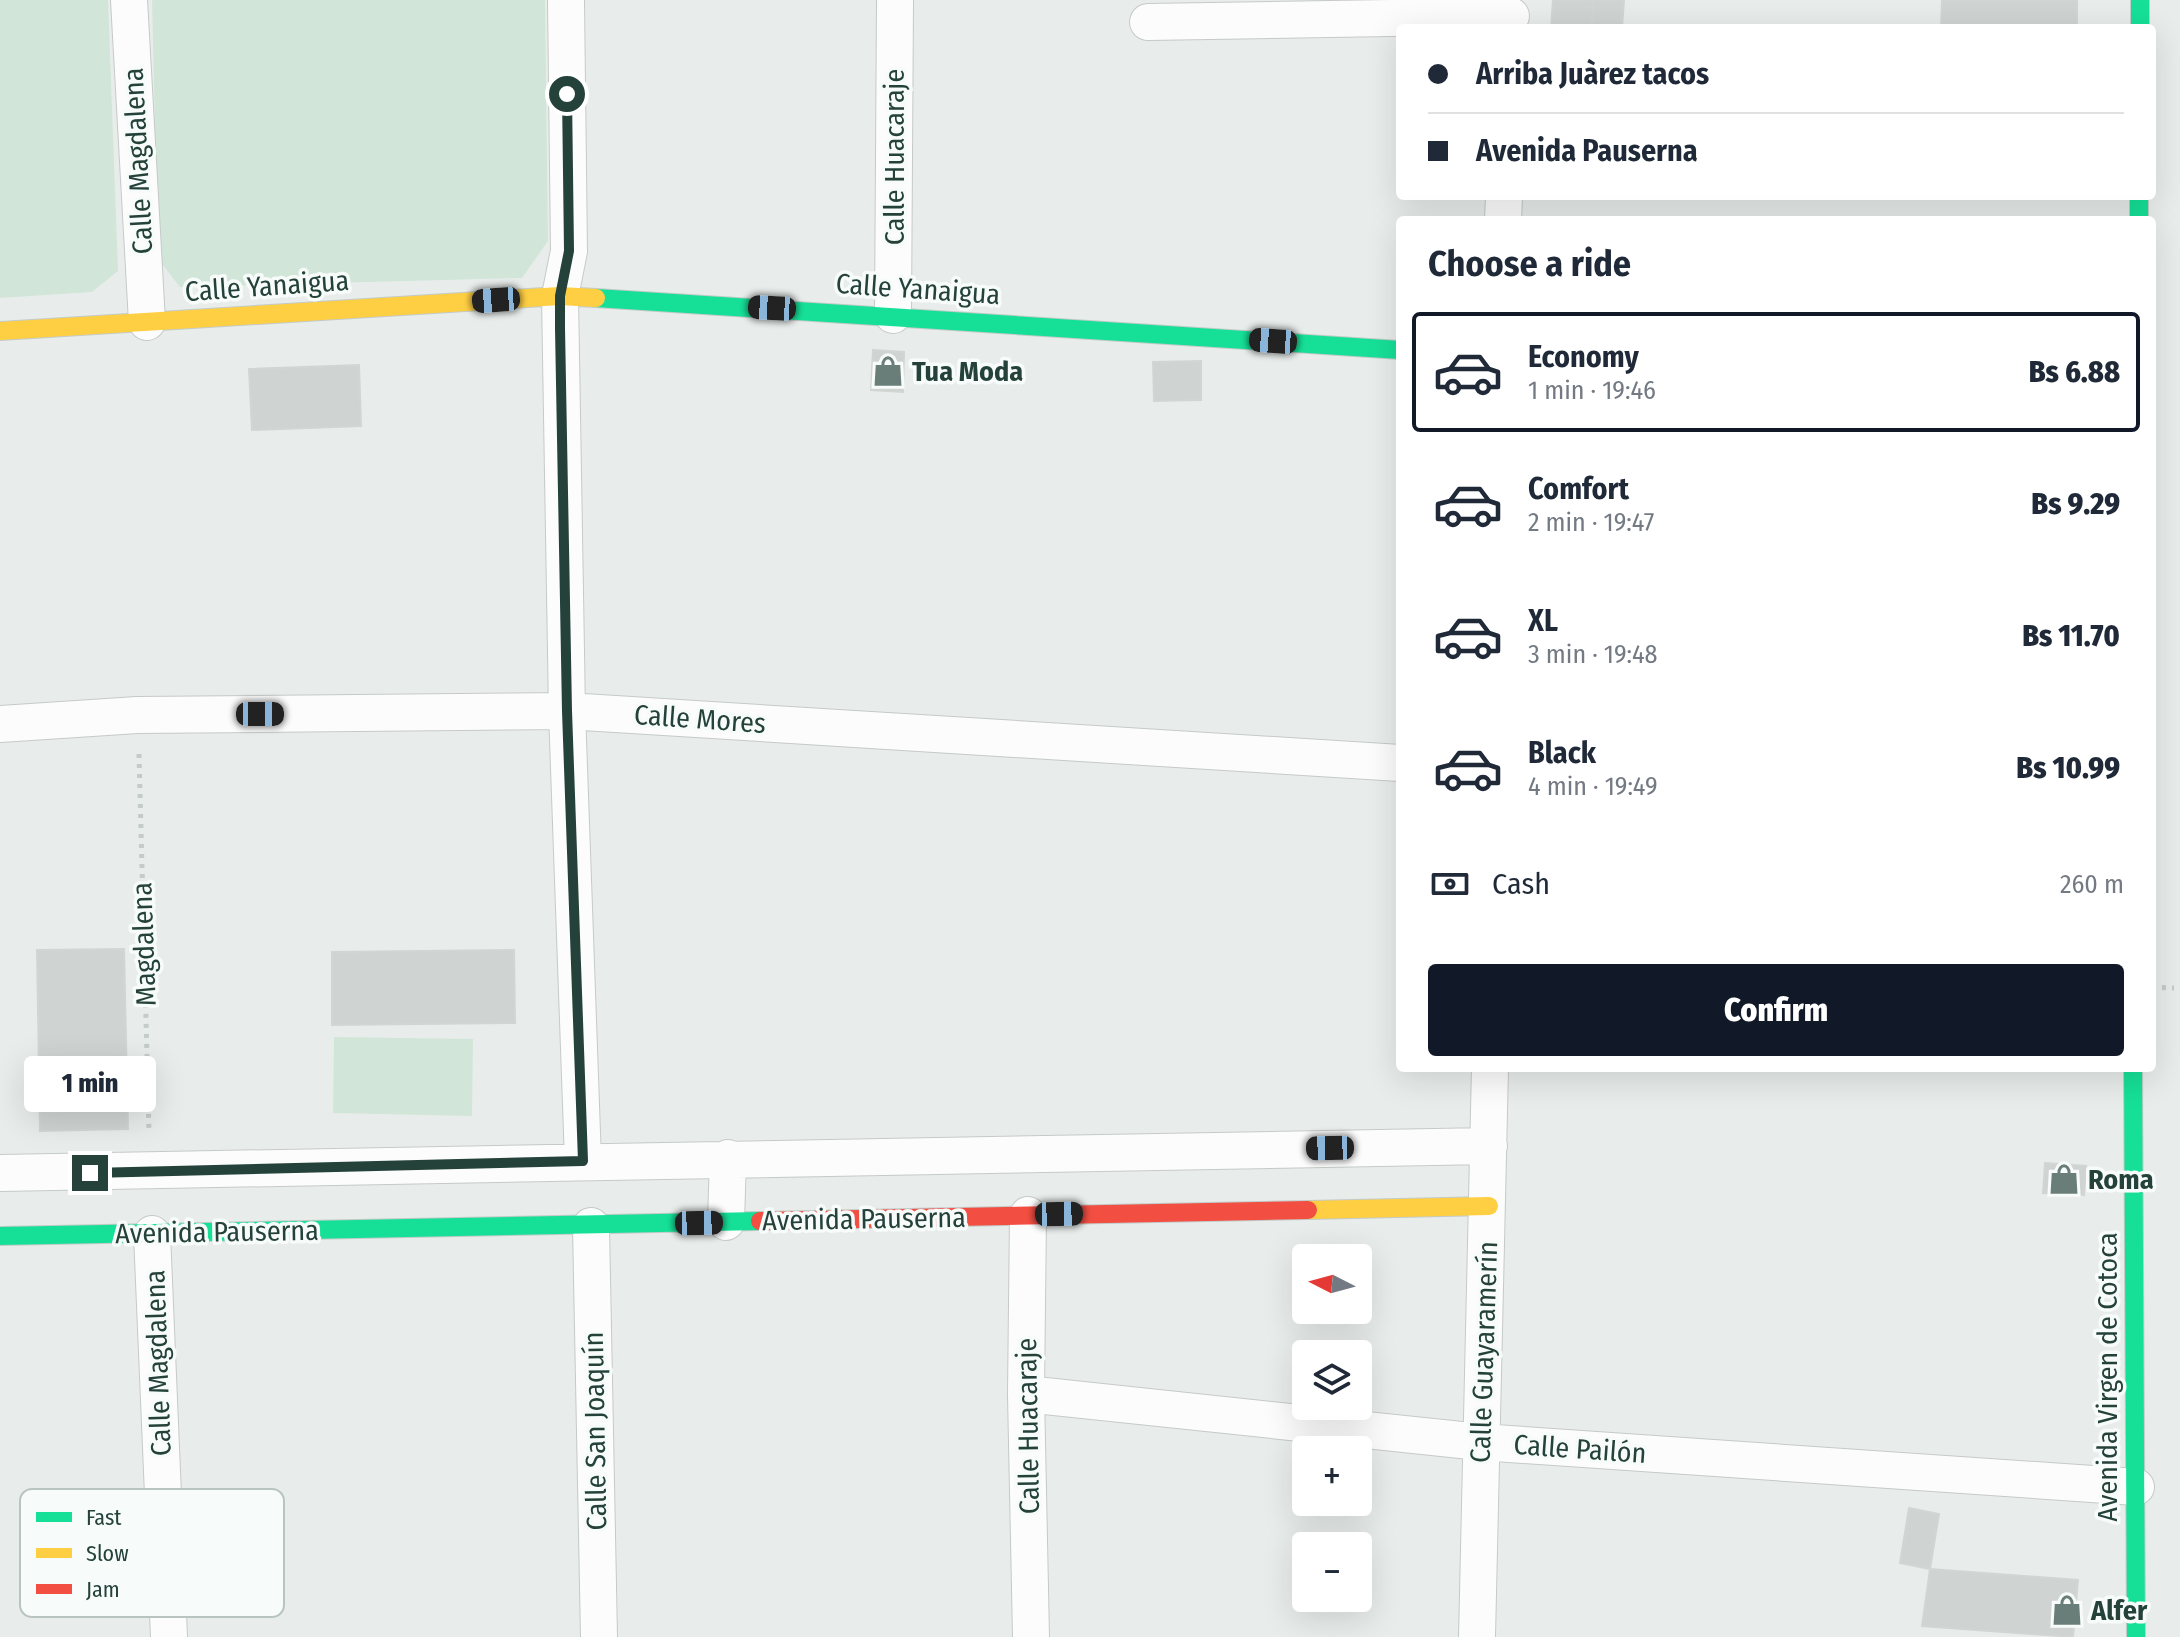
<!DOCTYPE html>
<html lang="en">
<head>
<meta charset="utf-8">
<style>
  body { margin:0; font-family:"Fira Sans Condensed",sans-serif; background:#f2f2f3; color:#1f2937; height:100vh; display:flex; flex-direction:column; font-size:30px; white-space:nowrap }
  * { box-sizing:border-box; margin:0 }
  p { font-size:26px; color:#747a83 }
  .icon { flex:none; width:44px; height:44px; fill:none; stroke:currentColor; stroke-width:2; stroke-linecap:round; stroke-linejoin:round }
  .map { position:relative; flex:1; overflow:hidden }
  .details { position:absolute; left:1396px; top:216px; width:760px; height:856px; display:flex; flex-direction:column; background:#fff; border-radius:8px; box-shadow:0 8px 32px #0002 }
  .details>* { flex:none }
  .banner { position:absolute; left:1396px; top:24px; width:760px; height:176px; border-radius:8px; box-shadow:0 8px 32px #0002; display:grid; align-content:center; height:176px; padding:0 32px; background:#fff }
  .needle { width:52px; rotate:276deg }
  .fabs { position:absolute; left:1292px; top:1244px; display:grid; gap:16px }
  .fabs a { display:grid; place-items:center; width:80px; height:80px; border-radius:8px; background:#fff; box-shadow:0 8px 32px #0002; font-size:40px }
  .end { position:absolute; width:36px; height:36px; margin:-18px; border:10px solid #24423a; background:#fff; box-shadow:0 0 0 4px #fff }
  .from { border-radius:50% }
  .bubble { position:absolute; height:56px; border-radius:8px; background:#fff; box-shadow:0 8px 32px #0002; font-size:26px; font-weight:800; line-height:56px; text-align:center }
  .car { position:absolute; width:24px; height:48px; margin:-24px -12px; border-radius:10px; box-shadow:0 0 6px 2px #0007; background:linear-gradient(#222 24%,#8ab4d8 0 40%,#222 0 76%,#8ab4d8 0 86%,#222 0) }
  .banner b { display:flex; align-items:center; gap:28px; height:76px; font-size:30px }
  .banner b+b { border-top:2px solid #e0e1e3 }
  .banner i { width:20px; height:20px; background:#1f2937 }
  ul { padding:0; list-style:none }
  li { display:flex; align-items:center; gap:24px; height:120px; margin:0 16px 12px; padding:0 16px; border:4px solid transparent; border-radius:8px }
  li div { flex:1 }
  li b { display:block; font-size:30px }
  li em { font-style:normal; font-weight:800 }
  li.selected { border-color:#111827 }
  li>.icon { width:72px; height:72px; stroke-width:1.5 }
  h2 { padding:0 32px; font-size:36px; line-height:96px }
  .pay { display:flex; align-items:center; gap:20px; height:88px; padding:0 32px; font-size:30px }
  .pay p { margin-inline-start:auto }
  .button { display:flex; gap:16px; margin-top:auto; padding:16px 32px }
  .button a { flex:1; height:92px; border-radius:8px; background:#111827; color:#fff; font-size:32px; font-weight:800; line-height:92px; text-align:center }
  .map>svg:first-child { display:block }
  .green { fill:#d1e6d8 }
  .building { fill:#cfd4d2; stroke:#d1d6d4; stroke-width:2 }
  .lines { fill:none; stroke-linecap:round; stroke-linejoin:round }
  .street-casing { stroke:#c5cac8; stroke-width:38 }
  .fast-casing { stroke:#c3cbc8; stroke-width:20 }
  .slow-casing { stroke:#c3cbc8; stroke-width:20 }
  .jam-casing { stroke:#c3cbc8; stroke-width:20 }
  .path { stroke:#c3ccca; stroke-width:5; stroke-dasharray:4 6; stroke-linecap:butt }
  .street { stroke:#fcfcfc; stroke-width:36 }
  .fast { stroke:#16e098; stroke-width:18 }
  .slow { stroke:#ffcf43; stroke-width:18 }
  .jam { stroke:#f24e42; stroke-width:18 }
  .route { stroke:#24423a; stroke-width:10 }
  .labels { text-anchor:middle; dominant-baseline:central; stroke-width:7; stroke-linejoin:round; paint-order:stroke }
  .street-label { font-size:28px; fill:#24423a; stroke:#f7fbf9 }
  .poi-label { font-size:28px; font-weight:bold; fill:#24423a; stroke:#f7fbf9; text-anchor:start }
  .key { fill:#f7fbf9; stroke:#b8c4c0; stroke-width:2 }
  .key-label { font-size:22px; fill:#24423a }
</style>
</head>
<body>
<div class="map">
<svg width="2180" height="1637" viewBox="0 0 2180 1637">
  <rect width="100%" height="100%" fill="#e8edeb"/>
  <!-- green -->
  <path class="green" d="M0,0H108L118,271L92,292L0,298Z
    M152,0H545L548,241L522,278L180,287L158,259Z
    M334,1037L473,1039L472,1116L333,1113Z"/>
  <!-- building -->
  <path class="building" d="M1553,0H1593L1592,28H1551Z
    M1593,0H1624L1622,28H1592Z
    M1942,0H2077V28H1941Z
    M873,350L904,352L903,392L871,390Z
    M1201,361V400L1154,401L1153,362Z
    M359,365L361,426L252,430L249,369Z
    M124,949L128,1129L40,1131L37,950Z
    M514,950L515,1023L332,1025V952Z
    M2045,1163L2086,1166L2084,1195L2043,1193Z
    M1909,1508L1939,1514L1930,1569L1900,1563Z
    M1930,1569L2078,1580L2073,1637L1922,1626Z"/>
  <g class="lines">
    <defs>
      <path id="street" d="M129,0L147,322
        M566,0L569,251L560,296L567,711L583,1161
        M1148,22L1511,16
        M1503,220L1504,196
        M893,315L895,0
        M0,724L137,715L567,711L1400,763
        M0,1173L1489,1146
        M1028,1215L1026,1394L1031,1637
        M726,1222L728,1158
        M591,1226L599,1637
        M152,1234L169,1637
        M1026,1394L1480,1442L2136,1487
        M1477,1637L1490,1068"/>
      <path id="fast" d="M2140,0V28
        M2139,196V220
        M596,298L1400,350
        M2133,1068L2136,1637
        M0,1236L760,1221"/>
      <path id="slow" d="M0,331L560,296L596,298
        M1308,1210L1489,1206"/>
      <path id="jam" d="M760,1221L1308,1210"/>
    </defs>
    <!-- street casing -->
    <use href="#street" class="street-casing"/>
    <!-- fast casing -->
    <use href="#fast" class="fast-casing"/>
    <!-- slow casing -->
    <use href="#slow" class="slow-casing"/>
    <!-- jam casing -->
    <use href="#jam" class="jam-casing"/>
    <!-- path -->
    <path class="path" d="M139,754L149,1132
      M2152,987L2174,988"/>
    <!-- street -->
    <use href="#street" class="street"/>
    <!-- fast -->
    <use href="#fast" class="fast"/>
    <!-- slow -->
    <use href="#slow" class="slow"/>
    <!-- jam -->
    <use href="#jam" class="jam"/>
  </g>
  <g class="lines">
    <!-- route -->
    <path class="route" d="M90,1173L583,1161L567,711L560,328V296L569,251L567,94"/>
  </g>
  <!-- icons -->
  <defs>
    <symbol id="shop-bare" viewBox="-9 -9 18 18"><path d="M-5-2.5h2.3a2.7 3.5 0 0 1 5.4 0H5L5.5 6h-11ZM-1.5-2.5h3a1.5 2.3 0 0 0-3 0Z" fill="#697e78" stroke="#f7fbf9" stroke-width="2.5" paint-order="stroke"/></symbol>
  </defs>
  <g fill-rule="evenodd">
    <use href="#shop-bare" x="866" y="349" width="44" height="44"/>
    <use href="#shop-bare" x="2042" y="1157" width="44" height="44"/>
    <use href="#shop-bare" x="2045" y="1588" width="44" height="44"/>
  </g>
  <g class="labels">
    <!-- street labels -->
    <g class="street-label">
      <text transform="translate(894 157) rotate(-90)">Calle Huacaraje</text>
      <text transform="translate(138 161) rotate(-93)">Calle Magdalena</text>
      <text transform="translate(267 286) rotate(-4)">Calle Yanaigua</text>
      <text transform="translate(918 289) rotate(4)">Calle Yanaigua</text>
      <text transform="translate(700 719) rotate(4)">Calle Mores</text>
      <text transform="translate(144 944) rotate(-92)">Magdalena</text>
      <text transform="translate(864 1219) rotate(-1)">Avenida Pauserna</text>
      <text transform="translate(217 1232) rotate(-1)">Avenida Pauserna</text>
      <text transform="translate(1484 1352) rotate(-88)">Calle Guayaramerín</text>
      <text transform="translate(158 1363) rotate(-92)">Calle Magdalena</text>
      <text transform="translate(2107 1377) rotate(-90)">Avenida Virgen de Cotoca</text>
      <text transform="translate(1028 1426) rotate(-91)">Calle Huacaraje</text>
      <text transform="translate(595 1431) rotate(-91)">Calle San Joaquín</text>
      <text transform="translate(1580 1449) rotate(4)">Calle Pailón</text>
    </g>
    <!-- poi labels -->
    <g class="poi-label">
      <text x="912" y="371">Tua Moda</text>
      <text x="2088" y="1179">Roma</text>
      <text x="2091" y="1610">Alfer</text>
    </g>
  </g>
  <!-- legend -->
  <rect x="20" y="1489" width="264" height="128" rx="12" class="key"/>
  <rect x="36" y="1512" width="36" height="10" fill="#16e098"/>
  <rect x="36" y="1548" width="36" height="10" fill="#ffcf43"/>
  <rect x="36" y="1584" width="36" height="10" fill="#f24e42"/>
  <g class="key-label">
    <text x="86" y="1525">Fast</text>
    <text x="86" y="1561">Slow</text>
    <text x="86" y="1597">Jam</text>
  </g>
</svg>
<div class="fabs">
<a><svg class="needle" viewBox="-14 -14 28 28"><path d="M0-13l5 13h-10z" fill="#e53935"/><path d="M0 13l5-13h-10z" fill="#747a83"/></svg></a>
<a><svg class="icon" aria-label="layers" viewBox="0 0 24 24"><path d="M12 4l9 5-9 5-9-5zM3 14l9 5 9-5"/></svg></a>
<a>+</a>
<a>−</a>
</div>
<i class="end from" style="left:567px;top:94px"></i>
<i class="end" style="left:90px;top:1173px"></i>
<div class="bubble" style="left:24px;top:1056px;width:132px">1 min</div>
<i class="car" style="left:496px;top:300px;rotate:266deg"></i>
<i class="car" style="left:772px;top:308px;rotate:273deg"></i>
<i class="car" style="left:1273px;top:341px;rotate:274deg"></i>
<i class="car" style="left:260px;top:714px;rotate:90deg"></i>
<i class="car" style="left:1330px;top:1148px;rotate:269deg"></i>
<i class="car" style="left:1059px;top:1214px;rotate:89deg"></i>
<i class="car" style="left:699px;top:1223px;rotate:89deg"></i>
<div class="banner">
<b><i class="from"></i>Arriba Juàrez tacos</b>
<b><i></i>Avenida Pauserna</b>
</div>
<section class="details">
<h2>Choose a ride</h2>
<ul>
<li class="selected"><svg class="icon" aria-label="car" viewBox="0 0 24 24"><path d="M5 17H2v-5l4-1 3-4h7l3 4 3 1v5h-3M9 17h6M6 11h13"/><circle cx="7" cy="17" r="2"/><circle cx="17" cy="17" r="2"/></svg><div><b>Economy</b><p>1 min · 19:46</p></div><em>Bs 6.88</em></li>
<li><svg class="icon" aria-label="car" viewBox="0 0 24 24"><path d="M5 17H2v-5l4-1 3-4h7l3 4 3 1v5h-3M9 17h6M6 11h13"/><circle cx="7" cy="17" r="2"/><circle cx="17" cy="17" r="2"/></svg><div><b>Comfort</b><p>2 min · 19:47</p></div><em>Bs 9.29</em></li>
<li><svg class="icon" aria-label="car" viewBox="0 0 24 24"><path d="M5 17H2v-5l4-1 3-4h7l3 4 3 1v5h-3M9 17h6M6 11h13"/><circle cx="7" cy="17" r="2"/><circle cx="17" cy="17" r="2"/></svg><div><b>XL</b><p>3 min · 19:48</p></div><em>Bs 11.70</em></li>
<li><svg class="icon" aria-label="car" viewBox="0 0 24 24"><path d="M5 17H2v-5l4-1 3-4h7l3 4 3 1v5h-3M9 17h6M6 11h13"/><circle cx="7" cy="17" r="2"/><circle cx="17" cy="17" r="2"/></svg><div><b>Black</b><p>4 min · 19:49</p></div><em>Bs 10.99</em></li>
</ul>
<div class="pay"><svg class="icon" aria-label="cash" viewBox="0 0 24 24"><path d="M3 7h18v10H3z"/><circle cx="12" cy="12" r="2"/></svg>Cash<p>260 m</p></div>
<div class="button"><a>Confirm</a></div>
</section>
</div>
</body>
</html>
